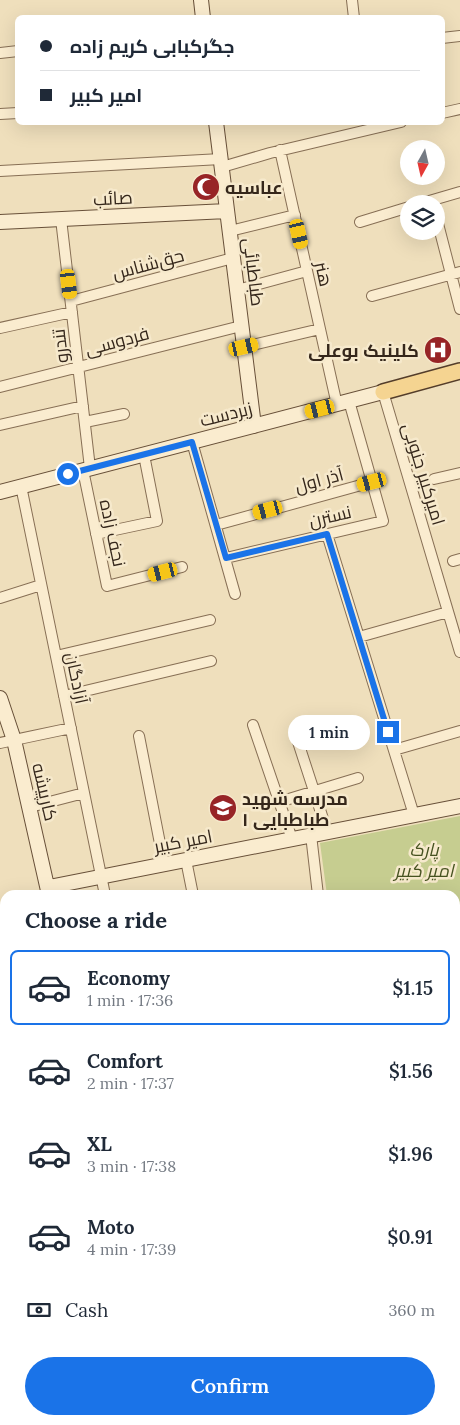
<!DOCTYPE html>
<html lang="en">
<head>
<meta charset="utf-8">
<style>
  body { margin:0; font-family:Lora,Cairo,serif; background:#f2f2f3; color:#1f2937; height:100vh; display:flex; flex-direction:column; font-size:19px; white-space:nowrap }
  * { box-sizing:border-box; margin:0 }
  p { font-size:16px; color:#747a83 }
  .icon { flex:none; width:28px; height:28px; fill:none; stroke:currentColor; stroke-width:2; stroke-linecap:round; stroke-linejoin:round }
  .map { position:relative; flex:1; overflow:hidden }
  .panel { position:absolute; left:0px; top:890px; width:460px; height:535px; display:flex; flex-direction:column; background:#fff; border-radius:15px 15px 0 0; box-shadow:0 5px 20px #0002 }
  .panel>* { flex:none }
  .hud { position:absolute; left:15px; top:15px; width:430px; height:110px; border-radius:8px; box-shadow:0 5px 20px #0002; display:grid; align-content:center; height:110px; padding:0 25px; background:#fff }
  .needle { width:32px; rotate:188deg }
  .buttons { position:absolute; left:400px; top:140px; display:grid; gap:10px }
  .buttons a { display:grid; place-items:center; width:45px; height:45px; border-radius:50%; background:#fff; box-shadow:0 5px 20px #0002; font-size:25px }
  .end { position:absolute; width:22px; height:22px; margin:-11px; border:6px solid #1a73e8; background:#fff; box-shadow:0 0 0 2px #fff }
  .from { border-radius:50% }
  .bubble { position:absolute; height:35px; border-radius:18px; background:#fff; box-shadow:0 5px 20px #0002; font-size:16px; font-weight:600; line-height:35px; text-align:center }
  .car { position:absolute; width:15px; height:30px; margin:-15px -8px; border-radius:6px; box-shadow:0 0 4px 1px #0007; background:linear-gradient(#f5c518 24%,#345 0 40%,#f5c518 0 76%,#345 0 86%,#f5c518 0) }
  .hud b { display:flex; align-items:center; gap:18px; height:48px; font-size:19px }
  .hud b+b { border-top:1px solid #e0e1e3 }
  .hud i { width:12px; height:12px; background:#1f2937 }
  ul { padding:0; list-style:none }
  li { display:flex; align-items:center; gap:15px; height:75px; margin:0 10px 8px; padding:0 15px; border:2px solid transparent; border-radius:8px }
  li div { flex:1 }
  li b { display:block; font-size:19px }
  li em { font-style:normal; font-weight:600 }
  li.on { border-color:#1a73e8 }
  li>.icon { width:45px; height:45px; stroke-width:1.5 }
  h2 { padding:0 25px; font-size:22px; line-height:60px }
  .pay { display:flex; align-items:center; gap:12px; height:55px; padding:0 25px; font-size:19px }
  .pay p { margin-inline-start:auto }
  .button { display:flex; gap:10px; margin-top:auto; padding:10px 25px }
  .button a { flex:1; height:58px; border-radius:30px; background:#1a73e8; color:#fff; font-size:20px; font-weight:600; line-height:58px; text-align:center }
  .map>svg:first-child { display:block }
  .green { fill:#c6cd90 }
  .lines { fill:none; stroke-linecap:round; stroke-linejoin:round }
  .street-casing { stroke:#876f55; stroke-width:12 }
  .secondary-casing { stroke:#685039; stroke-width:16 }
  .primary-casing { stroke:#543d2a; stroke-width:18 }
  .street { stroke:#faeccf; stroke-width:10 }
  .secondary { stroke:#faeccf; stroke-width:14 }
  .primary { stroke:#f5d491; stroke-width:15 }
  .route { stroke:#1a73e8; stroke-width:6 }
  .labels { text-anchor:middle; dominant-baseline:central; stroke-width:5; stroke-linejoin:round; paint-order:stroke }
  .poi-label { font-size:18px; font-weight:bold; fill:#35271b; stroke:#f6e9cc; text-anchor:start }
  .street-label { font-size:18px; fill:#35271b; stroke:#f6e9cc }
  .park-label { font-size:18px; font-style:italic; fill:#465220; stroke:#f6e9cc }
</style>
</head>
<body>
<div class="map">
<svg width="460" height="1425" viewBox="0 0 460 1425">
  <rect width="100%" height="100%" fill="#efdfbc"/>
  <!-- green -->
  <path class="green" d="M460,816V1104L455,1105V895H327L320,843Z
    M5,1345V1420H76L77,1425H0V1346Z"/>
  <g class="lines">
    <defs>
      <path id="street" d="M352,0L354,18
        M442,38L460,36
        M0,53L18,51
        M442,113L460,109
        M0,114L18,113
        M280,150L337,405
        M222,167L270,153L401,122
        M0,171L221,159
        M419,204L460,192
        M436,216L460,309
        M61,219L90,468
        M360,222L409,207
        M230,231L295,215
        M237,290L307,271
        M372,296L460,272
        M71,301L233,258
        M0,328L72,312
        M244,347L320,329
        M0,387L241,326
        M383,392L460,652
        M85,422L124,414
        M0,425L83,406
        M192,442L235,594
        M83,470L107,586L182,567
        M434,479L460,473
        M21,486L105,895
        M216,525L372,482
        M96,534L157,521L144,455
        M327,534L414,815
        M226,558L383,521L349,401
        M453,561L460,559
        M0,598L41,585
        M359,637L448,612
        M56,656L210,620
        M64,696L211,661
        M253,725L292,839
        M139,736L164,864
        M298,742L327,831
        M0,743L71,728
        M394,750L460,731
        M279,802L358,778
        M30,807L84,793
        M311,835L318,895
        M186,860L193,895
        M0,982L5,981
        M0,1040L5,1039
        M0,1100L5,1099
        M0,1225L5,1224
        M455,1267H460
        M412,1420L413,1425"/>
      <path id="secondary" d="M201,0L203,18
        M216,122L254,426
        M0,222L227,211
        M0,492L383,392
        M0,698L14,740L49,895
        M49,887L460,806
        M0,1133L5,1132
        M0,1327L5,1326
        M95,1420V1425"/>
      <path id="primary" d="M383,392L460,371"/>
    </defs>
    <!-- street casing -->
    <use href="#street" class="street-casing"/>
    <!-- secondary casing -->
    <use href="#secondary" class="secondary-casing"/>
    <!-- primary casing -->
    <use href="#primary" class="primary-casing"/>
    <!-- street -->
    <use href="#street" class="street"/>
    <!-- secondary -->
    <use href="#secondary" class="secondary"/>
    <!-- primary -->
    <use href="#primary" class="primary"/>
  </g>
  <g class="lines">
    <!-- route -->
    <path class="route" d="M68,474L192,442L226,558L327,534L388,732"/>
  </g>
  <!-- icons -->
  <defs>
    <symbol id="mosque-disc" viewBox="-11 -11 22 22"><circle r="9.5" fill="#972426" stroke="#f6e9cc"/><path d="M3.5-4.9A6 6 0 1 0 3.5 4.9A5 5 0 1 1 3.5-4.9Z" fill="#fff"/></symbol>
    <symbol id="hospital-disc" viewBox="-11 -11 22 22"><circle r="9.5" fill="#972426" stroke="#f6e9cc"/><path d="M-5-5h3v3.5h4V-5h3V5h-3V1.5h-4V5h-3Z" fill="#fff"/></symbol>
    <symbol id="school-disc" viewBox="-11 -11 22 22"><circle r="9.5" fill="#972426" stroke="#f6e9cc"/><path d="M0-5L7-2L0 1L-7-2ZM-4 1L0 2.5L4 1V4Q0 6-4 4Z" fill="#fff"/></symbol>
  </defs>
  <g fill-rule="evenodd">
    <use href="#mosque-disc" x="190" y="171" width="32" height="32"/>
    <use href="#hospital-disc" x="422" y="334" width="32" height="32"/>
    <use href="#school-disc" x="207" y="792" width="32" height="32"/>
  </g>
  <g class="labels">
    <!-- poi labels -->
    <g class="poi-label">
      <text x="225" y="187">عباسیه</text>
      <text x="419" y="350" text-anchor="end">کلینیک بوعلی</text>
      <text x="242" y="798">مدرسه شهید<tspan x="242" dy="21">طباطبایی ۱</tspan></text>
    </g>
    <!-- street labels -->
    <g class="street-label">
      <text transform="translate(113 198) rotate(-3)">صائب</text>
      <text transform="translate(148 264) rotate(-15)">حق‌شناس</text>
      <text transform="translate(254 272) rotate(83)">طباطبائی</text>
      <text transform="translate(324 274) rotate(78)">هنر</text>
      <text transform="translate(117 341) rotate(-15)">فردوسی</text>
      <text transform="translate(60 346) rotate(-97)">تندرو</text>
      <text transform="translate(226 414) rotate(-14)">زبردست</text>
      <text transform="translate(424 474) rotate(73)">امیرکبیر جنوبی</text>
      <text transform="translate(319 480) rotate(-15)">آذر اول</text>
      <text transform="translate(330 516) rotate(-13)">نسترن</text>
      <text transform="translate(113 533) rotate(78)">نجف زاده</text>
      <text transform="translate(77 678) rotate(78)">آزادگان</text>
      <text transform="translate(45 792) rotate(77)">کارپیشه</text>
      <text transform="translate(183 841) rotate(-11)">امیر کبیر</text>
    </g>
    <!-- park labels -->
    <g class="park-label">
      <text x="424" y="849">پارک<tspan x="424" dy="21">امیر کبیر</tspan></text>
    </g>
  </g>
</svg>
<div class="buttons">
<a><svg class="needle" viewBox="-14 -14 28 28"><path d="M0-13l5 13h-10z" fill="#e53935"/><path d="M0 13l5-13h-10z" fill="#747a83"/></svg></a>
<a><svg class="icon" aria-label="layers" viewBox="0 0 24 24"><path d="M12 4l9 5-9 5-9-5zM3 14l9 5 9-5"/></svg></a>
</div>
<i class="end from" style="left:68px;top:474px"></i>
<i class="end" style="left:388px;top:732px"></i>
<div class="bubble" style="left:288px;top:715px;width:82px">1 min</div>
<i class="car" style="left:299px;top:234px;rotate:167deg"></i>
<i class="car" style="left:69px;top:284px;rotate:173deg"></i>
<i class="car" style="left:244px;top:347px;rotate:77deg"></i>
<i class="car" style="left:320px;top:409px;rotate:256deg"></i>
<i class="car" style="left:372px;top:482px;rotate:255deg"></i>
<i class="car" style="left:268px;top:510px;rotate:255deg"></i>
<i class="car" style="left:163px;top:572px;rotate:256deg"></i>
<div class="hud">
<b><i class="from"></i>جگرکبابی کریم زاده</b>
<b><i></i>امیر کبیر</b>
</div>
<section class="panel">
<h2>Choose a ride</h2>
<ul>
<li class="on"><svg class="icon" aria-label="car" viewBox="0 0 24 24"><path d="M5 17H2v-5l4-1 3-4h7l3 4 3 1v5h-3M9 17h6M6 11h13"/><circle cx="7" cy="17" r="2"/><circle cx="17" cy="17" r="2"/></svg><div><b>Economy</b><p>1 min · 17:36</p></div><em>$1.15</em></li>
<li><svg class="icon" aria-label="car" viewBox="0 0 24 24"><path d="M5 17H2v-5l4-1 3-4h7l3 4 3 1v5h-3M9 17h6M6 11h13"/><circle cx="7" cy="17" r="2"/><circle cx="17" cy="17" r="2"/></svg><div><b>Comfort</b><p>2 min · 17:37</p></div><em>$1.56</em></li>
<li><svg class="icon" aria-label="car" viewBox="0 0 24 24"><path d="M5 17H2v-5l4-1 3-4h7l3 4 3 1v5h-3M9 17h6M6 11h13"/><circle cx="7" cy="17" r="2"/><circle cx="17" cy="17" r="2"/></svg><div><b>XL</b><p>3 min · 17:38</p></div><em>$1.96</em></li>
<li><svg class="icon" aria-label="car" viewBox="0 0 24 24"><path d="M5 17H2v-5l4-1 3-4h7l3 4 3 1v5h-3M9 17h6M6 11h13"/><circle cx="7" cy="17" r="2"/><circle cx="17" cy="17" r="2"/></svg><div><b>Moto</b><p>4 min · 17:39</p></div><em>$0.91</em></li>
</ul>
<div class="pay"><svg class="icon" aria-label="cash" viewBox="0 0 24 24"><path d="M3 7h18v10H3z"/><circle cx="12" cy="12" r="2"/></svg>Cash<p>360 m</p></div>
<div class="button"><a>Confirm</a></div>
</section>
</div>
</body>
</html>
